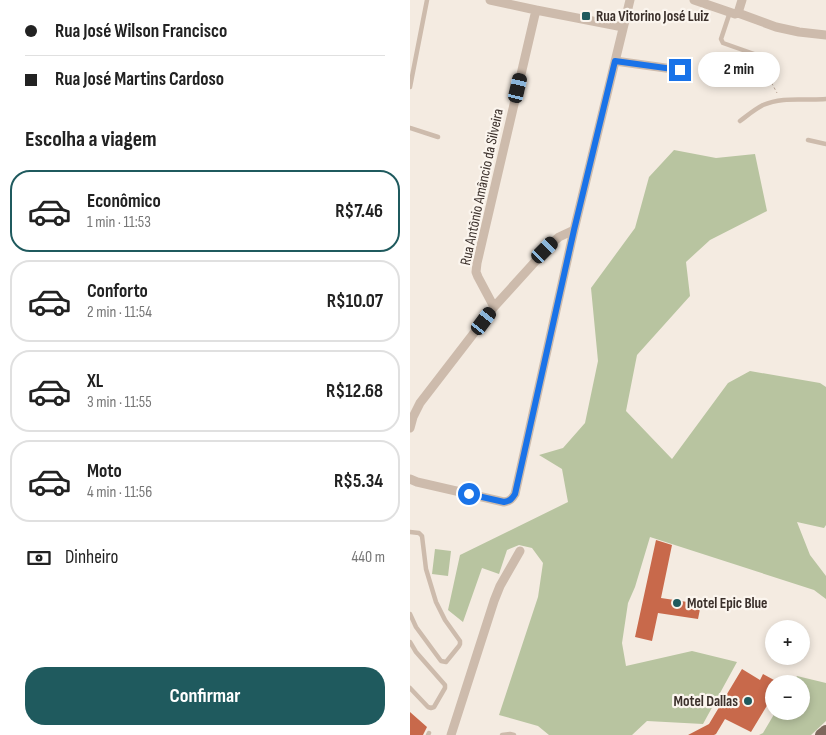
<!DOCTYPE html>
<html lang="pt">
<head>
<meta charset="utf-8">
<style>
  body { margin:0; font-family:"Sofia Sans Condensed",sans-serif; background:#f2f2f2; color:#222; height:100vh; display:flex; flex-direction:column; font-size:19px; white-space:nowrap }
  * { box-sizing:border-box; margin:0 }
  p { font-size:16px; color:#767676 }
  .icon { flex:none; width:28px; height:28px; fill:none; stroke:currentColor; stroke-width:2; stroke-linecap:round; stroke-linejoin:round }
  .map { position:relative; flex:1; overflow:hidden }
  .panel { display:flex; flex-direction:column; background:#fff; width:410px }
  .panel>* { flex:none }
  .guide { display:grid; align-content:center; height:110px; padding:0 25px; background:#fff }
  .controls { position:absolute; left:355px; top:620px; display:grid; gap:10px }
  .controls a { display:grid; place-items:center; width:45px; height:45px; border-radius:50%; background:#fff; box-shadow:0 2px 8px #0003; font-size:25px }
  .end { position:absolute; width:22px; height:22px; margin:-11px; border:6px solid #1a73e8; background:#fff; box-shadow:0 0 0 2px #fff }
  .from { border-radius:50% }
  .bubble { position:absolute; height:35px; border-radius:18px; background:#fff; box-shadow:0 2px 8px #0003; font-size:16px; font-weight:700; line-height:35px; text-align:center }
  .car { position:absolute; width:15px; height:30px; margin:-15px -8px; border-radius:6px; box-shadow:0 0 4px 1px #0007; background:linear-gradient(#222 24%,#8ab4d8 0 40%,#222 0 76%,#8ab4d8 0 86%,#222 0) }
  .guide b { display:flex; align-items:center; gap:18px; height:48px; font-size:19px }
  .guide b+b { border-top:1px solid #e0e0e0 }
  .guide i { width:12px; height:12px; background:#222 }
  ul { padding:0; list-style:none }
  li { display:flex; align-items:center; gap:15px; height:82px; margin:0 10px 8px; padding:0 15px; border:2px solid #e0e0e0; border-radius:20px }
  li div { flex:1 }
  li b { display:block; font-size:19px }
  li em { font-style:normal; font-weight:700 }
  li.selected { border-color:#1f5a5e }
  li>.icon { width:45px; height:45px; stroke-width:1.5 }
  h2 { padding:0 25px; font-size:22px; line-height:60px }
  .pay { display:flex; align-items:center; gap:12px; height:55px; padding:0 25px; font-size:19px }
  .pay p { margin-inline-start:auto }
  .button { display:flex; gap:10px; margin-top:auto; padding:10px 25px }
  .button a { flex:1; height:58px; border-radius:20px; background:#1f5a5e; color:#fff; font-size:20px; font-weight:700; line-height:58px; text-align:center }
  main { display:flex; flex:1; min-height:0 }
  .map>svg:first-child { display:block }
  .green { fill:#b8c4a0 }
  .building { fill:#c8694b }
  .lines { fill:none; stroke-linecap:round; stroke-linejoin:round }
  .path { stroke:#b9a596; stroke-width:1; stroke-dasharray:2.5 2.5; stroke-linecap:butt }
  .service { stroke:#cdbbac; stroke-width:4.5 }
  .minor { stroke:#cdbbac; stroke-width:9 }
  .primary { stroke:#7d675c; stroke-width:12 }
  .route { stroke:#1a73e8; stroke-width:6 }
  .poi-dot { fill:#1f5a5e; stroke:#fbf5ee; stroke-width:2 }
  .labels { text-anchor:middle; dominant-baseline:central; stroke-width:4.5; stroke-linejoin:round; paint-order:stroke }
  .poi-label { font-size:15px; font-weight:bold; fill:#3b302b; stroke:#fbf5ee; text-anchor:start }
  .street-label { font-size:15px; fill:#3b302b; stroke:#fbf5ee }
</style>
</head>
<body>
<main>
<section class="panel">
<div class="guide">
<b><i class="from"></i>Rua José Wilson Francisco</b>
<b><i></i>Rua José Martins Cardoso</b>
</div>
<h2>Escolha a viagem</h2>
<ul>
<li class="selected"><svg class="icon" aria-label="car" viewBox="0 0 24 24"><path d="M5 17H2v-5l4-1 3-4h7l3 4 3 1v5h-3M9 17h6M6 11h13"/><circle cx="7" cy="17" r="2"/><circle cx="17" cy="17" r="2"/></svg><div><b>Econômico</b><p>1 min · 11:53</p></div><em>R$7.46</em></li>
<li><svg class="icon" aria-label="car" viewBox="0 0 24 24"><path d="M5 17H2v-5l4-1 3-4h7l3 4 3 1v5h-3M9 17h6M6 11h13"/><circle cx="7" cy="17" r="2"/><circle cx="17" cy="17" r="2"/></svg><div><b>Conforto</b><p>2 min · 11:54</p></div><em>R$10.07</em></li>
<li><svg class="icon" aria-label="car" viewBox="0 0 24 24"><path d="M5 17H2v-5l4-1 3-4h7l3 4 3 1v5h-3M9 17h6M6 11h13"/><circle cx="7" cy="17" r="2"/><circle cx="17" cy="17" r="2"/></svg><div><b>XL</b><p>3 min · 11:55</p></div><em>R$12.68</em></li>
<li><svg class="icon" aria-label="car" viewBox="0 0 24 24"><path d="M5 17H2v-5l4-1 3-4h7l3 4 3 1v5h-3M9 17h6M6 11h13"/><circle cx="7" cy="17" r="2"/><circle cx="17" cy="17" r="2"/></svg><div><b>Moto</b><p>4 min · 11:56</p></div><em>R$5.34</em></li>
</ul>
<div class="pay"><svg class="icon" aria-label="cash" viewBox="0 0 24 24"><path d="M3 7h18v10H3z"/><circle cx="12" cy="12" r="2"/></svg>Dinheiro<p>440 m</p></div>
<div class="button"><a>Confirmar</a></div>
</section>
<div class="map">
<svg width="416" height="735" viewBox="0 0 416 735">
  <rect width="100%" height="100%" fill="#f4ebe1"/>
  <!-- green -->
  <path class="green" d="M264,150L306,158L345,154L357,211L300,240L276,262L280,296L227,355L216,411L262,459L318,383L340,371L410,383L416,387V525L414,528L387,522L400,555L416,576V599L404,590L240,537L225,587L218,603L212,643L216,666L282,651L327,662L293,724L237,721L222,735H139L128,726L89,715L128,597L133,563L122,548L109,545L97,550L89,574L72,568L53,622L38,610L50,555L158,502L152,469L129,455L153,448L175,423L188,361L181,288L225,228L239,177Z
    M25,549L41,551L38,576L22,574Z
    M387,676L416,683V721L401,735H349L353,733L366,711H391V684H382Z"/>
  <!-- building -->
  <path class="building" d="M246,540L262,545L251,598L291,604L288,619L248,613L242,641L225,637Z
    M332,669L350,680L353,674L364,680V694L341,732L315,719L306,734L304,735H278L299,724Z
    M0,712L17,727L13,735H0Z"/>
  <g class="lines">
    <!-- path -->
    <path class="path" d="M350,61L367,93"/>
    <!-- service -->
    <path class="service" d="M320,12L311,39L313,43L347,55
      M0,87L17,0
      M330,121C338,115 345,109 353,105C373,96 395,101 416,99
      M0,128L28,137
      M398,140L416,144
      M0,532L9,533L12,536L16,569L26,602L35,620L50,641V644L49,646L36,662L31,661L6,627L0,614
      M0,642L6,652L35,685V688L24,707L21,708L18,707L0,688
      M18,735L19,733
      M92,735L100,734L104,735"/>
    <!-- minor -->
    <path class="minor" d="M80,0L126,10L213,27
      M284,0L325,14L328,13L366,27L389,32L416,35
      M328,13L332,0
      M205,61L270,70
      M84,307L68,277L66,272L67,263L126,10
      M0,428L3,417L10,403L84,307L142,243L149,237L164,230
      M0,479L7,482L94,502C100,501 102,499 105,494L164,230L220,0
      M41,735L84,601L90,586L110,551"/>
    <!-- primary -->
    <path class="primary" d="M411,735L416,731"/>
  </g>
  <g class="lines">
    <!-- route -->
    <path class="route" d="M59,494L94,502C100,501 102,499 105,494L164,230L205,61L270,70"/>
  </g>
  <!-- markers -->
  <g class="poi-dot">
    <rect x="171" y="11" width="10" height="10" rx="2.5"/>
    <circle cx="267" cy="603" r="5"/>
    <circle cx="338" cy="701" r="5"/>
  </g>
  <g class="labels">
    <!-- poi labels -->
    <g class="poi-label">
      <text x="186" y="16">Rua Vitorino José Luiz</text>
      <text x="277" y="603">Motel Epic Blue</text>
      <text x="328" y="701" text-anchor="end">Motel Dallas</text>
    </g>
    <!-- street labels -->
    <g class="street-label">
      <text transform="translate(72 187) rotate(-78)">Rua Antônio Amâncio da Silveira</text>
    </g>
  </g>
</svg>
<div class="controls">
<a>+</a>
<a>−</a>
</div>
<i class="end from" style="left:59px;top:494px"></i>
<i class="end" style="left:270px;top:70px"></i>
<div class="bubble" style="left:288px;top:52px;width:82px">2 min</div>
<i class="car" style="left:108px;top:88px;rotate:13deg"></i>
<i class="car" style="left:135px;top:250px;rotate:45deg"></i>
<i class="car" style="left:74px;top:321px;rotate:37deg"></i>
</div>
</main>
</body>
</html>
